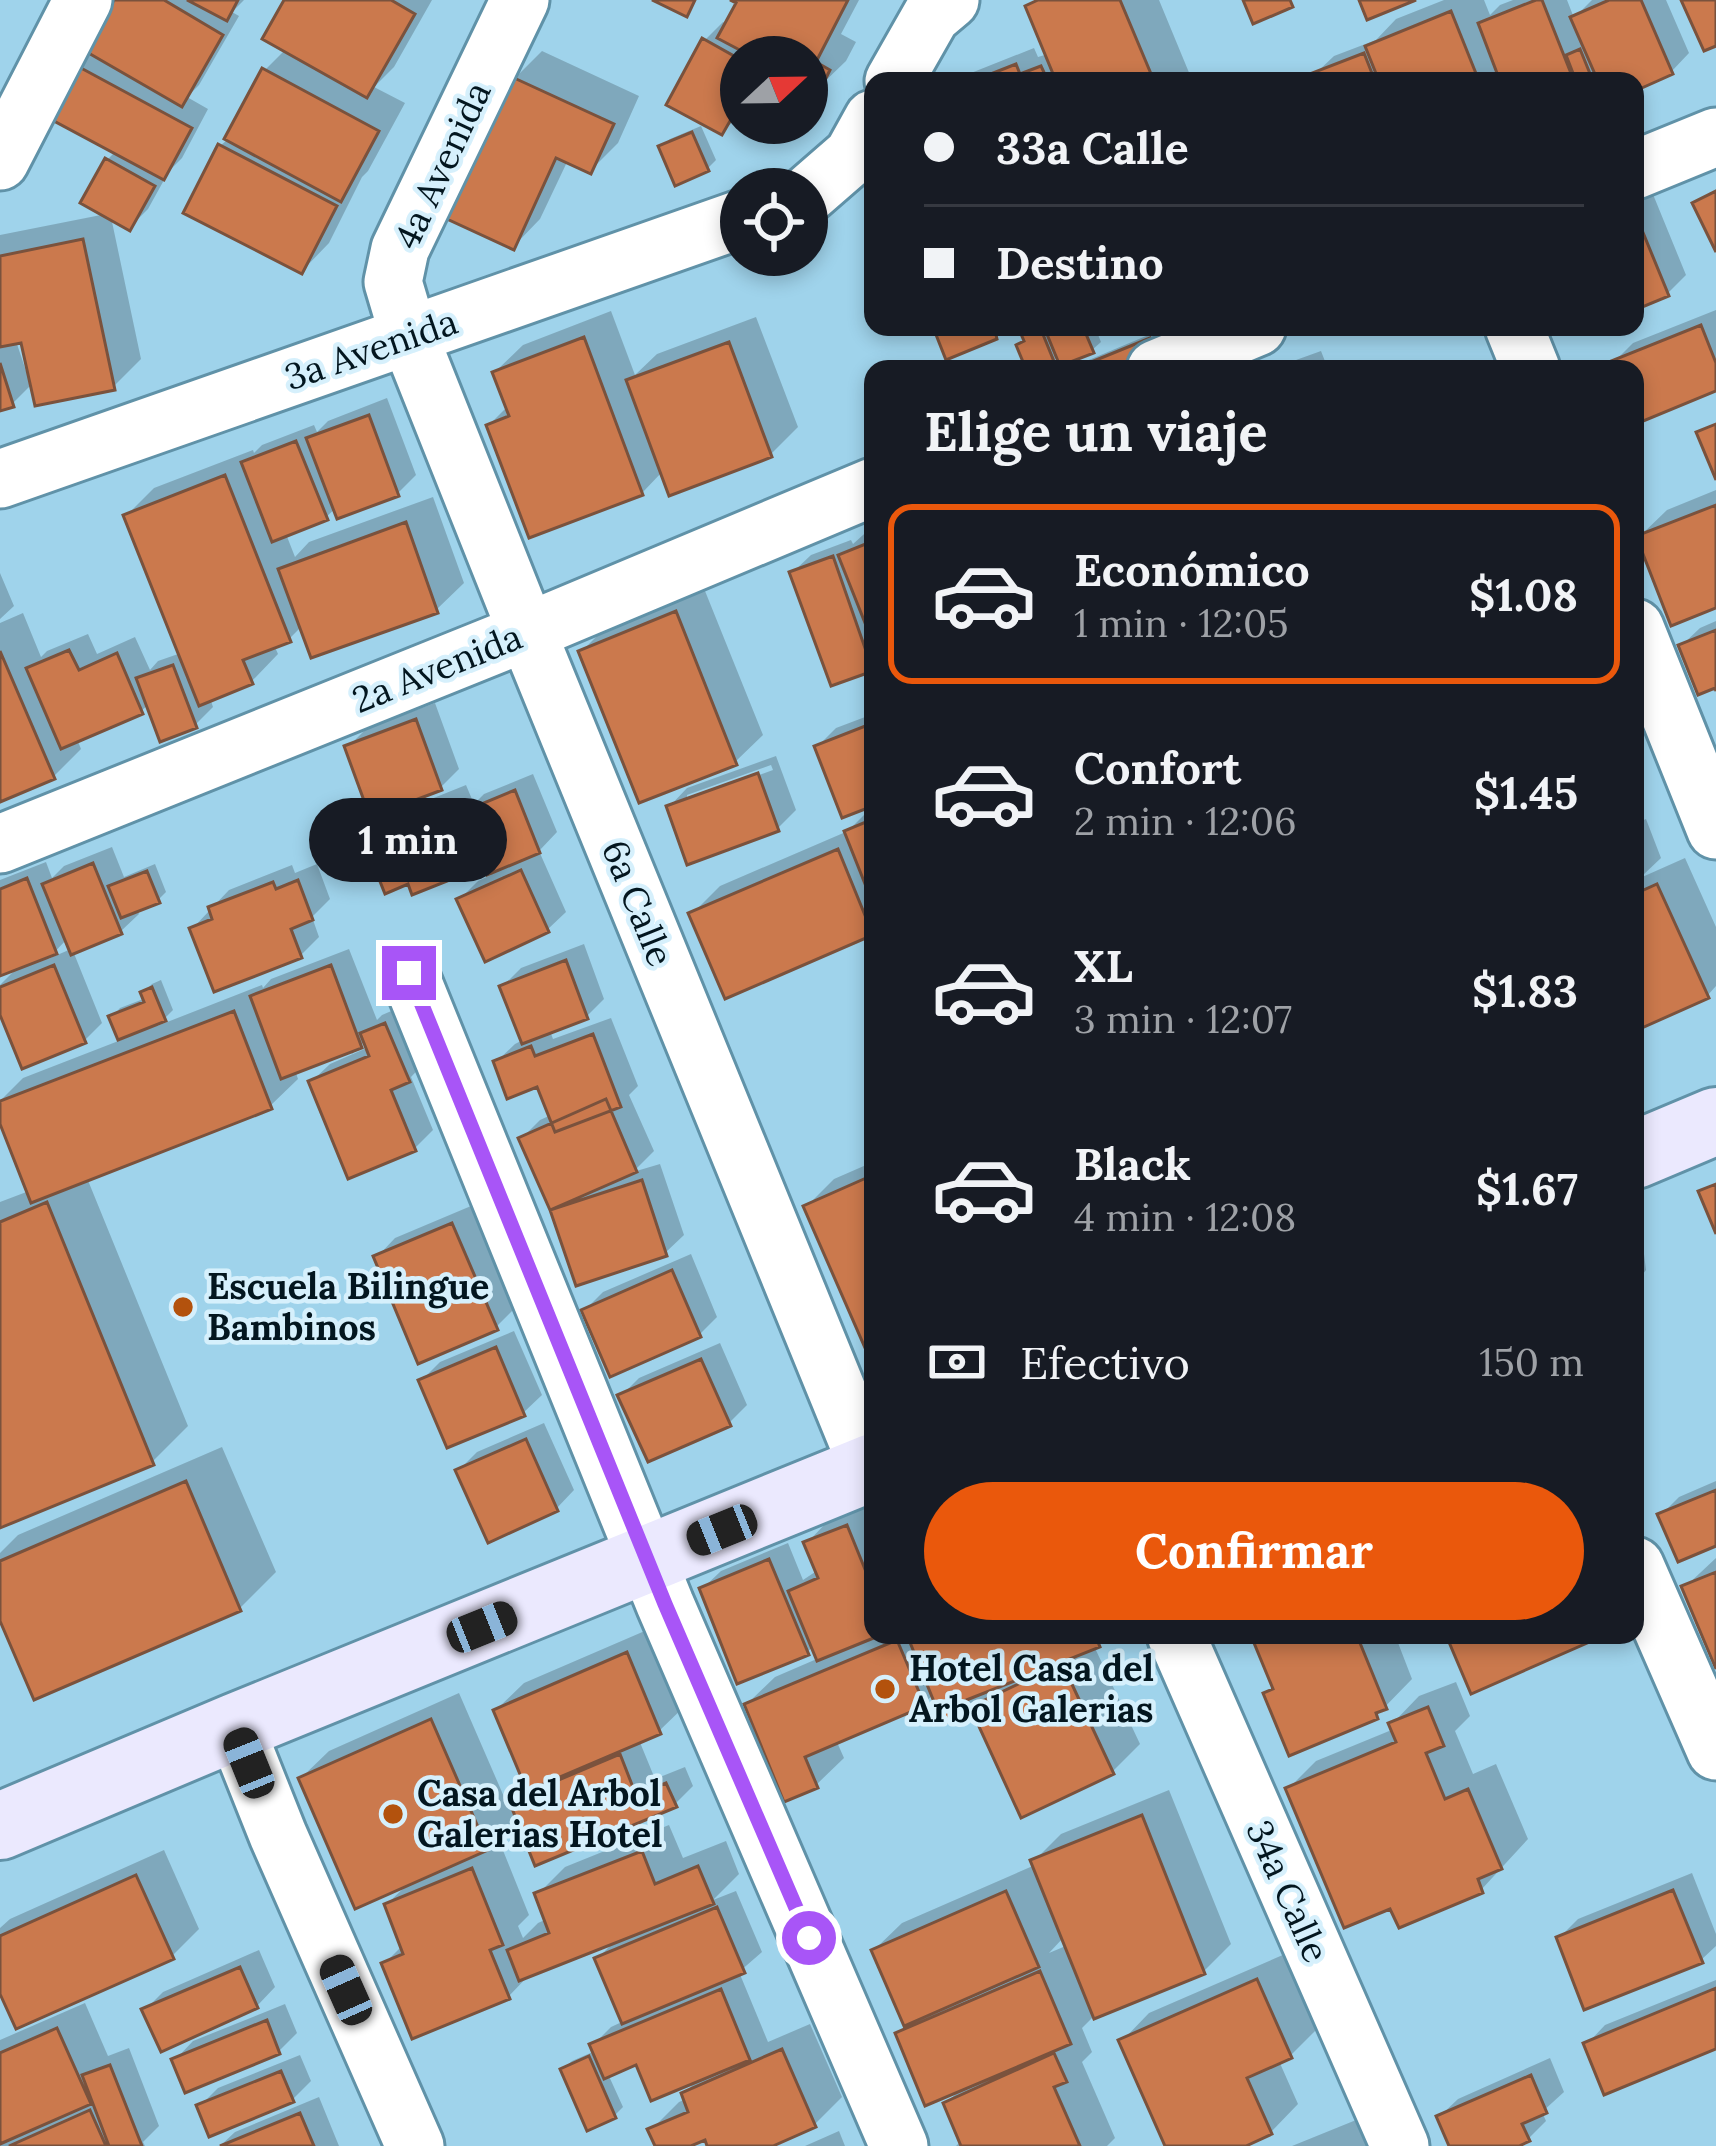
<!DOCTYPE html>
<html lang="es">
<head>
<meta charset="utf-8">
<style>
  body { margin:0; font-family:Lora,serif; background:#242831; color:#f1f3f6; height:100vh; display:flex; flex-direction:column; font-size:45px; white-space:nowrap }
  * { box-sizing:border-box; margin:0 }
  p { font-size:39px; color:#9ea1a6 }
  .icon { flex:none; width:66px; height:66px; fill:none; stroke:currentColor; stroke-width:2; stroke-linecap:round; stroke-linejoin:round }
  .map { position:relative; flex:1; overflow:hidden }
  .side { position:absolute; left:864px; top:360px; width:780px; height:1284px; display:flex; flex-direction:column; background:#171b24; border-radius:24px; box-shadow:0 6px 18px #0003 }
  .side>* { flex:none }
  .hud { position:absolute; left:864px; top:72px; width:780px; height:264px; border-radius:24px; box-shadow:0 6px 18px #0003; display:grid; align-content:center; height:264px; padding:0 60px; background:#171b24 }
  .needle { width:78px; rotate:68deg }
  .tools { position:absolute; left:720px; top:36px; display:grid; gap:24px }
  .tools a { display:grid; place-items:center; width:108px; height:108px; border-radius:50%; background:#171b24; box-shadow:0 6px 18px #0003; font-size:60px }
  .end { position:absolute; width:54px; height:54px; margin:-27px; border:15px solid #a855f7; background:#fff; box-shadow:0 0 0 6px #fff }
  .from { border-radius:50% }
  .bubble { position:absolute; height:84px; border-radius:42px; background:#171b24; box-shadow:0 6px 18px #0003; font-size:39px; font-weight:800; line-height:84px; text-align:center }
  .car { position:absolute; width:36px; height:72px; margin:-36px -18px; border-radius:15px; box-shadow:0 0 9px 3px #0007; background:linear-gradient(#222 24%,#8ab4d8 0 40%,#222 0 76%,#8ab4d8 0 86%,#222 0) }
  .hud b { display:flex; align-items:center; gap:42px; height:114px; font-size:45px }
  .hud b+b { border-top:3px solid #363941 }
  .hud i { width:30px; height:30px; background:#f1f3f6 }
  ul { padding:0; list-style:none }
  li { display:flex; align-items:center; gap:36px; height:180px; margin:0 24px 18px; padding:0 36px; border:6px solid transparent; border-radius:24px }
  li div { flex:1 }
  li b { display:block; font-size:45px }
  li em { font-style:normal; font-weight:800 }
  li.current { border-color:#ea580c }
  li>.icon { width:108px; height:108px; stroke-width:1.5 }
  h2 { padding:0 60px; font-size:54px; line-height:144px }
  .pay { display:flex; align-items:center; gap:30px; height:132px; padding:0 60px; font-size:45px }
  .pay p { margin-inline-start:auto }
  .action { display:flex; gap:24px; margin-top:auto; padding:24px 60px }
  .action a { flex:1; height:138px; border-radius:72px; background:#ea580c; color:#fff; font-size:48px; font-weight:800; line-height:138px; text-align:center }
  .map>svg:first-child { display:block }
  .shadow { fill:#0003; fill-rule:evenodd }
  .building { fill:#cb794d; stroke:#7a523d; stroke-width:3 }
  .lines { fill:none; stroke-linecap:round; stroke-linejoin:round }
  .street-casing { stroke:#6092a8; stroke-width:63 }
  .secondary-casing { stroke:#6092a8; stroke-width:72 }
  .street { stroke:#fff; stroke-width:57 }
  .secondary { stroke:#ebe9fe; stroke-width:66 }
  .route { stroke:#a855f7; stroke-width:15 }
  .poi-dot { fill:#b3520d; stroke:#d6f0fc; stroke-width:4.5 }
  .labels { text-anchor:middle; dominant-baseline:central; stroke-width:9; stroke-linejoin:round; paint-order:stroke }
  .street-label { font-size:36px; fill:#03161f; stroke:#d6f0fc }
  .poi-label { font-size:36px; font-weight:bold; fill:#03161f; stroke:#d6f0fc; text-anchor:start }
</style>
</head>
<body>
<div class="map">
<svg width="1716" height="2146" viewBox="0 0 1716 2146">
  <rect width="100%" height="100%" fill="#9fd3eb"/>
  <!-- shadow -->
  <path class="shadow" d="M118,0H244L232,12L239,16L199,85L187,97L208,109L182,158L169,171L148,209L130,227L111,217L141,359L113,387L33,383L12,404L0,408V235L106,214L107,160L116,151L45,113ZM24,339L30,370L26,371L16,341Z
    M288,0H432L394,67L374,87L405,103L368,171L362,177L329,243L302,271L220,146L227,140L265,70L286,49Z
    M737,0H859L841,34L856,42L846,61L818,88L807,82V57H741V115L721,132L705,40L723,22L728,25L740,2Z
    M1035,0H1159L1190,75L1184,81H963L971,73L1034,48L1038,57L1048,54L1028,6Z
    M1444,0H1484L1490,15L1500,5L1513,0H1567L1574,18L1592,0H1666L1689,53L1671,72L1635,88V81H1318L1315,74L1334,56L1376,40L1396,19Z
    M542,51L639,96L618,143L591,170L568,160L540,219L513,247L514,79Z
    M701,126L716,160L707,169L661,147L670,139Z
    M1650,187L1686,275L1668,293L1635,307V194Z
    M1716,310V388L1638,420L1635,413V369H1617L1614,362L1633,343Z
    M611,311L635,375L657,354L756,317L798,427L770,455L663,471L642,493L489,425L508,406L495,372L523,345Z
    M1021,327H1095L1101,342L1092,350L1059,355L1053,361L1029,369L1019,345L1026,339Z
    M1158,331L1167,351L1077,369L1084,362Z
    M1321,351L1328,369H1271Z
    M387,398L416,475L398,493L336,508L326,517L286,534L295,557L309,542L433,497L464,583L436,610L302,626L289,639L274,645L278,654L251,682L210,698L213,707L195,725L149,704L141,711L77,739L81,749L53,777L0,799V623L23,613L41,657L47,651L88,634L97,654L135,637L150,670L158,661L181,653L127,515L154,488L253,450L254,453L262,445L314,425L317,432L328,421Z
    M1716,490V605L1639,537L1667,510Z
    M873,526V667L832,682L792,573L811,555L851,540L853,544Z
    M0,573L14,606L0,619Z
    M703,586L763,735L735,762L582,651L609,624Z
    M1716,621V685L1681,646L1700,628Z
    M435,703L459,769L441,787L348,747L366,729Z
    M873,714V803L817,747L836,728Z
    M776,756L796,810L777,829L669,807L687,788ZM771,765L773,770L687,801V795Z
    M533,774L557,832L539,851L566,912L547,930L460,899L478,881L491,875L484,858L474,868L409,880L366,836L384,818L466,785L474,804L484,794Z
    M873,806V932L727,995L692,914L720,886L848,831Z
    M1646,819L1661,858L1642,876L1635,879V824Z
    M112,847L124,877L155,864L166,892L158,900L137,909L139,914L120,932L73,951L102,1023L84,1041L0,1007V985L20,965L0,973V880L46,862L52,878L64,866ZM67,939L71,949L48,959Z
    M1685,858L1716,927V986L1707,996L1635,1028V883L1640,878Z
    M317,864L330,899L312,917L319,937L301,955L192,929L229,890L292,865L295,873Z
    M584,944L604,999L586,1017L550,1031L553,1039L611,1018L638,1086L629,1095L654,1151L633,1172L660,1164L684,1235L665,1253L578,1282L553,1209L521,1139L540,1120L551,1115L539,1083L496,1062L515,1044L523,1040L502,987L521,968Z
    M349,949L377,1020L382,1015L403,1006L426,1061L411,1077L433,1130L415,1148L311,1082L330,1064L369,1047L366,1040L352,1054L350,1049L295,1070L298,1079L270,1106L87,1178L188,1426L152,1462L0,1525V1202L29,1191L0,1116V1101L23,1078L121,1040L112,1017L120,1008L146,998L144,992L152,984L161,980L173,1010L157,1026L262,985L263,988L271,979Z
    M873,1162V1343L807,1206L834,1179Z
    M471,1206L514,1309L496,1327L377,1257L395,1238Z
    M1635,1244L1644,1254L1646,1270L1635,1284Z
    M691,1254L717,1317L699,1335L585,1310L603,1292Z
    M514,1331L542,1395L523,1413L422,1380L440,1362Z
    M720,1343L747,1405L729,1423L621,1396L639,1378Z
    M544,1423L574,1490L556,1509L459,1470L477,1452Z
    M222,1447L276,1572L240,1608L0,1613V1553L18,1535Z
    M1716,1481V1543L1661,1515L1679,1497Z
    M865,1508L873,1528V1635H1108L1094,1646L1140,1744L1112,1772L1023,1814L972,1706L967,1711L934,1694L923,1704L836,1740L844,1758L816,1785L747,1704L775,1677L819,1658L814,1646L807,1652L702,1589L721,1571L788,1543L803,1580L818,1570L807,1543L825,1524Z
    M1716,1558V1662L1685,1587Z
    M654,1627L687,1704L659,1731L639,1740L655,1779L685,1767L693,1786L675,1804L518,1816L486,1848L500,1843L529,1915L518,1926L523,1938L538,1923L547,1919L538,1894L565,1867L669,1825L683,1858L726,1841L739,1874L713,1900L736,1891L762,1952L739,1972L768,2042L810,2024L842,2097L814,2125L766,2146H710L706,2136L683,2146H658L651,2130L679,2102L686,2099L684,2093L700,2078L638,2061L608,2074L623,2107L615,2115L563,2069L572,2061L595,2051L593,2045L611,2027L624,2021L598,1958L617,1939L531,1973L508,1997L385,1963L403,1945L387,1904L410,1882L301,1778L329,1751L459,1693L508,1806L528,1786L496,1710L524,1683Z
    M1259,1635H1395L1412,1679L1376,1716L1267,1693L1274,1685L1256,1639Z
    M1456,1682L1470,1716L1455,1731L1473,1774L1496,1764L1528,1839L1481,1890L1392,1905L1288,1789L1316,1761L1394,1729L1392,1724L1419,1696Z
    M1169,1790L1231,1944L1203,1972L1094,2016L1082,2028L1092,2052L1082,2062L1115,2138L1107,2146H956L962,2140L946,2103L963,2087L898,2033L907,2025L874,1950L902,1923L1035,1865L1034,1861L1061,1834ZM1064,1937L1068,1945L1049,1953Z
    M164,1850L199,1929L172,1956L0,1986V1928L10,1919Z
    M1692,1873L1716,1934V1946L1701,1960L1559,1938L1578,1919Z
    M259,1950L275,1987L257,2006L145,2010L163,1992Z
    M1285,1954L1318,2028L1290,2056L1279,2061L1298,2104L1271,2132L1238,2146H1168L1122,2041L1149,2013Z
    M1716,1980V2046L1587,2044L1605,2025Z
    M85,2003L108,2056L129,2048L159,2126L143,2142L145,2146H0V2040Z
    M285,2004L297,2033L279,2051L175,2060L193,2041Z
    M300,2055L311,2081L292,2100L200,2106L218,2088Z
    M1550,2058L1564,2092L1542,2112L1546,2121L1528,2139L1512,2146H1452L1439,2117L1458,2099Z
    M319,2097L339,2146H220L235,2132Z
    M1361,2118L1372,2146H1292Z
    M839,2131L845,2146H805Z"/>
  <!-- building -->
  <path class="building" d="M114,0H164L223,35L182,107L85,51Z
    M187,0H238L227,21Z
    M284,0H391L415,14L367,98L262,39Z
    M652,0H695L687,17Z
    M730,0H848L816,62L830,70L819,92L807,86V57H753L717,38L736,3Z
    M1038,0H1120L1154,81H1056L1025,6Z
    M1243,0H1290L1293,7L1253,24Z
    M1359,0H1416L1367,20Z
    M1536,0H1542L1574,81H1500L1478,23Z
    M1609,0H1641L1673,74L1635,91V81H1598L1570,17Z
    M1681,0H1716V46L1704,51Z
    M1451,11L1479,81H1379L1365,46Z
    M702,38L741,60V118L734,114L722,135L666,105Z
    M1580,49L1593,81H1576L1566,55Z
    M1364,53L1375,81H1315L1312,73Z
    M68,61L192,128L164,180L41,114Z
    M1016,64L1020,74L1041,66L1048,81H973Z
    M262,68L379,131L341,202L224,139Z
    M512,77L614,124L591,174L556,158L514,250L447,219Z
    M692,132L709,171L675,186L658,146Z
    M218,144L337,206L302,274L183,213Z
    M105,158L155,186L130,231L80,203Z
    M1716,191V252L1692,203Z
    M1635,213L1669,296L1635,310Z
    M83,239L115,390L35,406L21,343L0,347V256Z
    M1701,325L1716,363V391L1636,424L1635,369H1614L1611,361Z
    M933,327H994L997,339L946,360Z
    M1018,327H1040L1055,364L1042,369H1026L1016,345L1024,341Z
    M1044,327H1083L1094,353L1060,366Z
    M584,337L643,495L529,538L486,425L509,416L492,372Z
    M1150,338L1160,362L1144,369H1074Z
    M729,342L772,457L669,496L626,380Z
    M0,363L14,407L0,411Z
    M369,415L399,496L337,519L306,438Z
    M1716,424V480L1696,432Z
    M296,441L328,520L272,542L241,462Z
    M225,475L291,642L243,660L253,684L199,706L123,515Z
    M1716,505V608L1671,626L1636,536Z
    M406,522L438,613L311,658L278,569Z
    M873,541V643L838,555Z
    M833,556L873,671L831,686L789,572Z
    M676,611L737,765L639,803L578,651Z
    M1716,630V691L1715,688L1698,695L1678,645Z
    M69,650L79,670L117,653L143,714L61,749L26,668Z
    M0,651L55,779L0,802Z
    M173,665L197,728L160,742L136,678Z
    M416,719L442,790L370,817L344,746Z
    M873,723V806L842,818L814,746Z
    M758,773L779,831L687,865L666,806Z
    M515,790L540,853L487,875L462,812Z
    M447,801L475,870L412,895L408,884L385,894L362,836Z
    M873,819V904L844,831Z
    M838,849L873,935L725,999L688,913Z
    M93,863L122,934L71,955L42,884Z
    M521,870L549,932L485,962L456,899Z
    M147,871L160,903L121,918L108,886Z
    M27,878L57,954L0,976V889Z
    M298,880L313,920L291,929L302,958L214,992L189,928L212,919L208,907L273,882L276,889Z
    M1657,884L1709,998L1635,1031V894Z
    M566,960L588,1019L522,1044L499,986Z
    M54,965L86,1043L22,1069L0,1015V987Z
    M331,965L362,1048L281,1079L250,996Z
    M152,987L166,1021L118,1040L108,1016L144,1002L140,992Z
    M234,1011L272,1109L31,1203L0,1124V1101Z
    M385,1023L410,1082L391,1090L416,1151L348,1179L308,1081L369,1056L360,1033Z
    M593,1034L621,1107L555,1132L537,1087L507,1099L493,1061L531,1046L535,1056Z
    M606,1099L637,1172L550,1210L518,1138Z
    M873,1175V1346L866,1350L803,1206Z
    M642,1180L667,1256L576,1286L550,1210Z
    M1716,1184V1234L1698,1191Z
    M47,1202L154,1465L0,1528V1222Z
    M452,1223L498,1330L418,1364L373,1256Z
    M672,1270L701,1337L610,1377L581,1310Z
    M496,1347L525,1416L447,1448L418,1380Z
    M701,1359L731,1426L648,1462L617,1395Z
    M526,1439L558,1511L488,1543L455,1470Z
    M186,1481L241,1611L34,1700L0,1621V1561Z
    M1716,1490V1546L1678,1562L1657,1514Z
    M847,1525L873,1589V1635H881L817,1661L788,1591L818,1578L803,1542Z
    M769,1559L809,1655L737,1684L699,1588Z
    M1716,1572V1669L1681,1586Z
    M907,1635H1095L1100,1647L964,1701L968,1714L943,1724Z
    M1260,1635H1362L1364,1641L1360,1643L1387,1709L1376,1713L1378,1719L1289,1756L1263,1693L1273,1689L1252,1638Z
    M1446,1635H1592L1594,1640L1471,1694Z
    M897,1640L925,1706L805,1757L818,1788L784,1802L744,1704Z
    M627,1652L661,1734L527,1791L493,1710Z
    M1062,1663L1114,1774L1021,1818L970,1707Z
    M1428,1707L1444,1746L1426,1753L1445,1799L1468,1789L1502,1869L1478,1879L1483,1893L1399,1928L1390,1909L1344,1928L1285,1788L1396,1742L1388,1723Z
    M431,1719L488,1850L355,1909L298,1778Z
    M620,1754L636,1795L666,1783L677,1807L535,1866L509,1801Z
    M1142,1815L1205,1974L1094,2019L1030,1860Z
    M642,1851L655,1884L698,1866L714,1904L519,1981L507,1950L549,1933L534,1893Z
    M472,1868L503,1945L490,1950L510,1999L412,2039L381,1963L403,1954L384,1904Z
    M136,1875L174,1959L16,2029L0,1994V1936Z
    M1673,1890L1703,1963L1584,2010L1556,1937Z
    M1006,1891L1039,1967L904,2026L871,1950Z
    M717,1907L745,1973L622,2024L594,1958Z
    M240,1967L258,2008L161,2052L141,2009Z
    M1040,1971L1071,2044L925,2106L895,2033Z
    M1257,1979L1292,2058L1247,2078L1272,2134L1246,2146H1165L1118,2040Z
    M1716,1988V2049L1604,2095L1583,2043Z
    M721,1989L750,2060L651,2101L636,2065L604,2079L589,2044Z
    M267,2020L280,2054L185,2093L171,2059Z
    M57,2028L91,2104L0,2144V2053Z
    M782,2049L816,2127L773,2146H707L705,2140L691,2146H655L647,2129L688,2112L681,2093Z
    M1054,2053L1067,2082L1054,2087L1080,2146H961L943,2103Z
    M589,2056L616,2118L587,2131L560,2069Z
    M110,2065L142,2146H109L82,2075Z
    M281,2071L294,2102L209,2137L196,2105Z
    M1531,2075L1547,2113L1522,2124L1530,2141L1519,2146H1449L1436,2116Z
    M90,2110L106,2146H9Z
    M300,2113L314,2146H220Z"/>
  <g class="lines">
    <defs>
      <path id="street" d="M520,0L400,249L393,282L409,336L527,632L869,1469
        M894,81L931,16L950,0
        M0,161L83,0
        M1635,170L1716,137
        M807,195L853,155L873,119
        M1514,327L1531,369
        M1156,369L1257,327
        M0,479L741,219
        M1635,628L1716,830
        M0,844L527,632L873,487
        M409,973L665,1604L899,2146
        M1635,1566L1716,1751
        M1176,1635L1400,2146
        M235,1727L278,1835L415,2146"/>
      <path id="secondary" d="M1635,1155L1716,1121
        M0,1826L235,1727L873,1467"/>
    </defs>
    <!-- street casing -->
    <use href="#street" class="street-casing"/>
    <!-- secondary casing -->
    <use href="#secondary" class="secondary-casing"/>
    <!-- street -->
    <use href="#street" class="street"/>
    <!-- secondary -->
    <use href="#secondary" class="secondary"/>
  </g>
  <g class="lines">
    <!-- route -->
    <path class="route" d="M409,973L665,1604L809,1938"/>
  </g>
  <!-- markers -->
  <g class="poi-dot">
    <circle cx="183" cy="1307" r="12"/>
    <circle cx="885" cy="1689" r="12"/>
    <circle cx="393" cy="1814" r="12"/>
  </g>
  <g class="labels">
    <!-- street labels -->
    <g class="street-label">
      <text transform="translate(442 165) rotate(-65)">4a Avenida</text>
      <text transform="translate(371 349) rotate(-19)">3a Avenida</text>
      <text transform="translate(437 668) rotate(-22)">2a Avenida</text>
      <text transform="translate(638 903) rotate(68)">6a Calle</text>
      <text transform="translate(1288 1891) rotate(66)">34a Calle</text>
    </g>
    <!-- poi labels -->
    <g class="poi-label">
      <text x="207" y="1286">Escuela Bilingue<tspan x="207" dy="41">Bambinos</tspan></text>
      <text x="909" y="1668">Hotel Casa del<tspan x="909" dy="41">Arbol Galerias</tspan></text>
      <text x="417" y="1793">Casa del Arbol<tspan x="417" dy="41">Galerias Hotel</tspan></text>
    </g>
  </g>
</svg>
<div class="tools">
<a><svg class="needle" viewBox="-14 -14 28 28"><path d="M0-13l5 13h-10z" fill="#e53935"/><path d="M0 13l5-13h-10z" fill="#9ea1a6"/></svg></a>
<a><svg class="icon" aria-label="locate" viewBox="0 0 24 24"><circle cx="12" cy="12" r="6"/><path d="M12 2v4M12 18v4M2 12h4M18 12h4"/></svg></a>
</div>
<i class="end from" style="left:809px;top:1938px"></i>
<i class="end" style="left:409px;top:973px"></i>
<div class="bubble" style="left:309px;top:798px;width:198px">1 min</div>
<i class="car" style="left:722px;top:1530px;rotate:248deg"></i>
<i class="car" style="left:482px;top:1627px;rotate:68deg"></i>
<i class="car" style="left:249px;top:1763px;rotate:338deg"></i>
<i class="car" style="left:346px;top:1990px;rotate:336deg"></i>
<div class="hud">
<b><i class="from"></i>33a Calle</b>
<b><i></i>Destino</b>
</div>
<section class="side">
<h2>Elige un viaje</h2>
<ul>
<li class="current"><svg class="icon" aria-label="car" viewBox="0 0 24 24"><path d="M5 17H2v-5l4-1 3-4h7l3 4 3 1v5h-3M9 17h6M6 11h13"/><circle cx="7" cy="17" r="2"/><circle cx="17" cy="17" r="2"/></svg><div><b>Económico</b><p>1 min · 12:05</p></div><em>$1.08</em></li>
<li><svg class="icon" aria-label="car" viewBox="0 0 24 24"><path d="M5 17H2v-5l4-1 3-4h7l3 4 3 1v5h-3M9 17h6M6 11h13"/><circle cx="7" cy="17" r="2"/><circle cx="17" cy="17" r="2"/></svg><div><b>Confort</b><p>2 min · 12:06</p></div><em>$1.45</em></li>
<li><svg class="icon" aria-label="car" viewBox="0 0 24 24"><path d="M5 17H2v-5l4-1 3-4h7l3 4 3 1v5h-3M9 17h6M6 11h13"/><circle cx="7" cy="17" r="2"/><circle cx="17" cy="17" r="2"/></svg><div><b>XL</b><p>3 min · 12:07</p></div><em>$1.83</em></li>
<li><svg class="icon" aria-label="car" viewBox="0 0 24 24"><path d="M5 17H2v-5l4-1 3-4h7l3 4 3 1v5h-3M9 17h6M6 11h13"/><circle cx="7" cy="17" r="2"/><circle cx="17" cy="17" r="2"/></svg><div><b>Black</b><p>4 min · 12:08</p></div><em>$1.67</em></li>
</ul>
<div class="pay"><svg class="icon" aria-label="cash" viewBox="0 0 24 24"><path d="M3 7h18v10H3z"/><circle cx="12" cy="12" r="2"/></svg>Efectivo<p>150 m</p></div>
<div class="action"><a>Confirmar</a></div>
</section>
</div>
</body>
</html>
